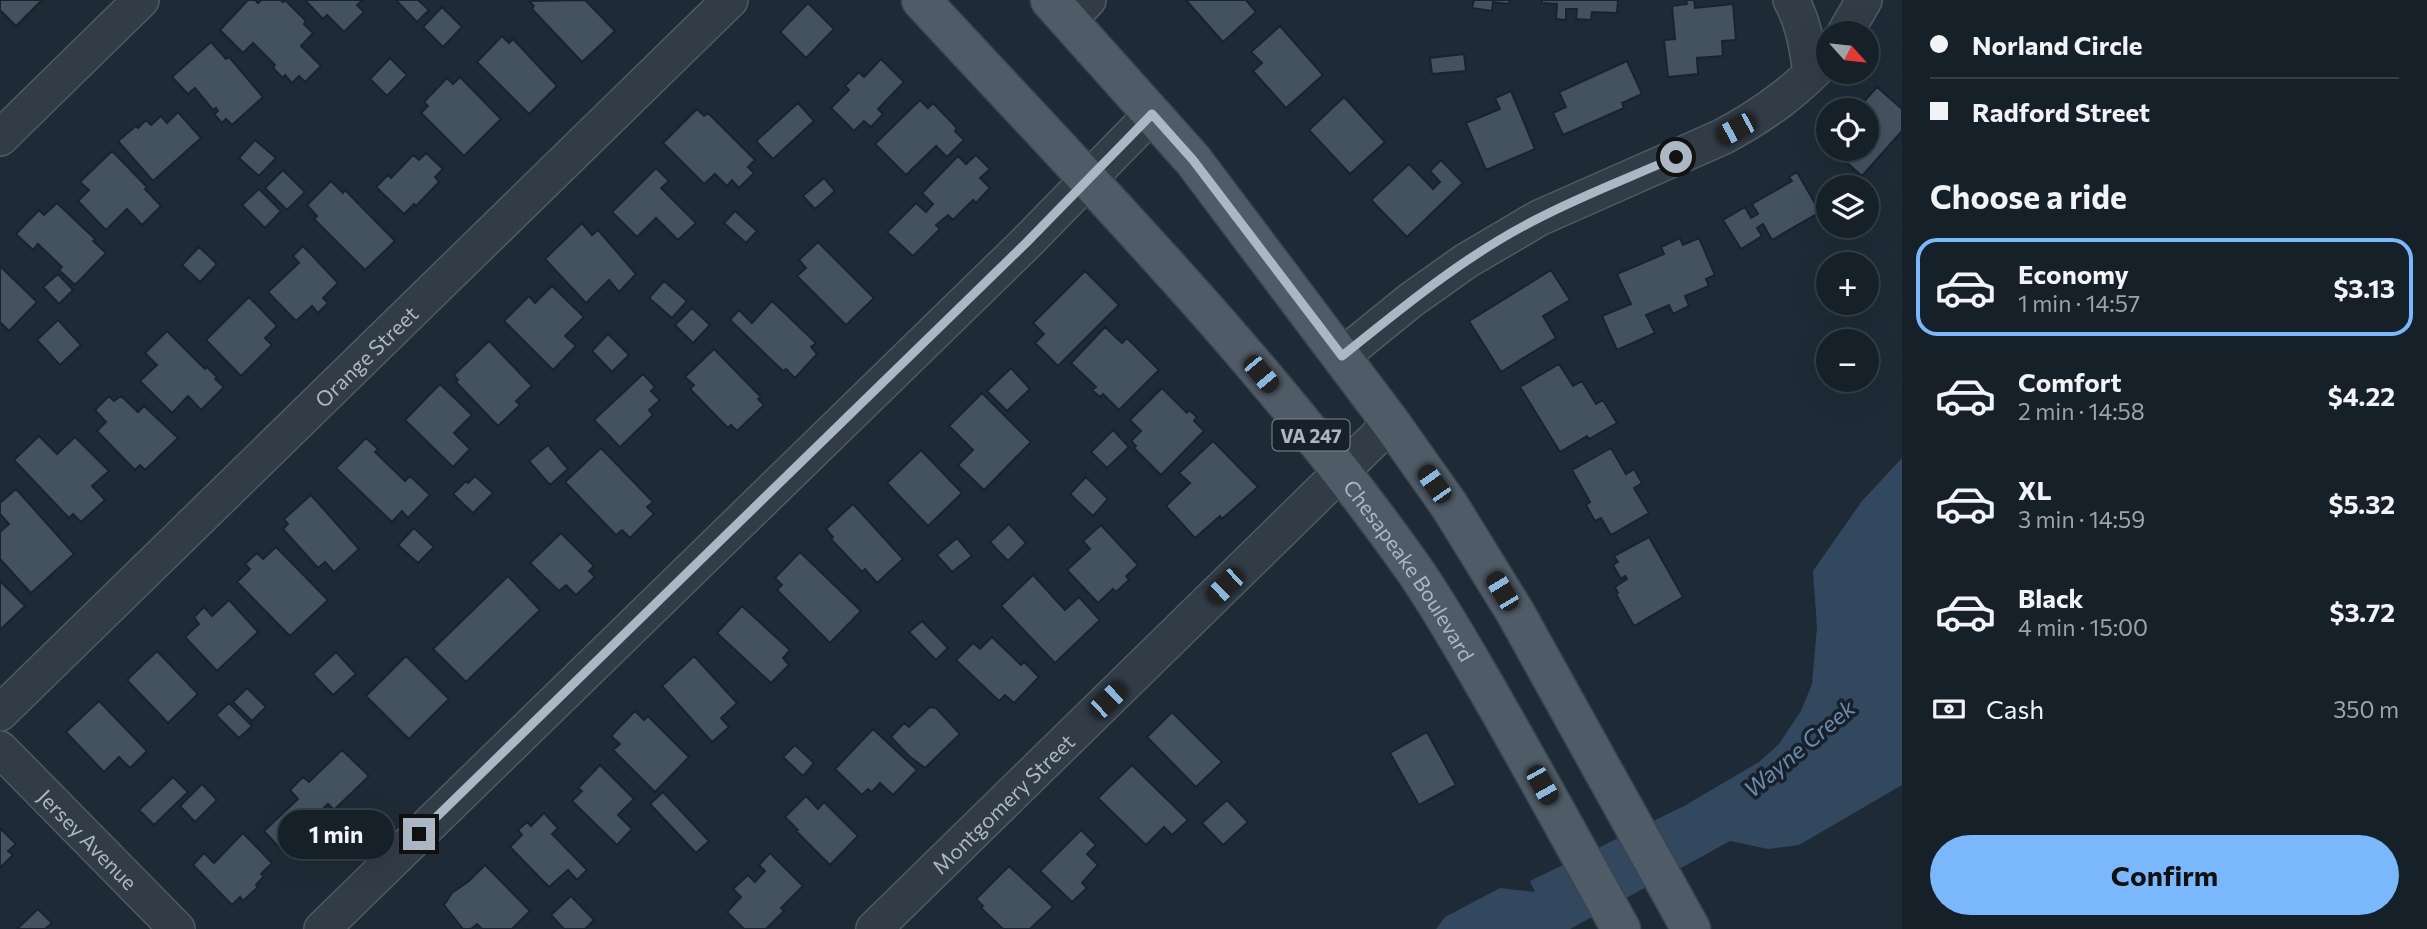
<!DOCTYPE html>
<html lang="en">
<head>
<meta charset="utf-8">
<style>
  body { margin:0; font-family:Commissioner,sans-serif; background:#232d34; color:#f1f3f6; height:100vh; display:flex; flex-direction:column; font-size:26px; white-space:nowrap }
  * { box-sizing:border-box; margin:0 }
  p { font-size:23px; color:#9ea3a8 }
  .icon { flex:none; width:38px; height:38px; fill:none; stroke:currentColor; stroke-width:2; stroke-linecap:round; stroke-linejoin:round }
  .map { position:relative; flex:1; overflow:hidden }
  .panel { display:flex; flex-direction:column; background:#162028; width:525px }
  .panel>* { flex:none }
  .guide { display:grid; align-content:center; height:154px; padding:0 28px; background:#162028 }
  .needle { width:46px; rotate:117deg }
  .controls { position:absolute; left:1816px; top:21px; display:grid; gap:14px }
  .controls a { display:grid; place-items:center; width:63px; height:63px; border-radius:50%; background:#162028; box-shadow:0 7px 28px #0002,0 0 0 2px #353e45; font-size:35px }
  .end { position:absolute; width:32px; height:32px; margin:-16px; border:9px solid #abb7c4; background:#111; box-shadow:0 0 0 4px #111 }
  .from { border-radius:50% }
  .bubble { position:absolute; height:49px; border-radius:24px; background:#162028; box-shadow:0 7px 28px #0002,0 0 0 2px #353e45; font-size:23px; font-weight:700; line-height:49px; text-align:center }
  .car { position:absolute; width:21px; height:42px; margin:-21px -10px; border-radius:9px; box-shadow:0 0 5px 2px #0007; background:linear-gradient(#222 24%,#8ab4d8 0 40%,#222 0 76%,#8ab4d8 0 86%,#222 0) }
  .guide b { display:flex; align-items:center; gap:24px; height:66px; font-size:26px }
  .guide b+b { border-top:2px solid #353e45 }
  .guide i { width:18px; height:18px; background:#f1f3f6 }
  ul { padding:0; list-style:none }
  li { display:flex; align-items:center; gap:21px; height:98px; margin:0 14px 10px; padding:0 14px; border:4px solid transparent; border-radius:21px }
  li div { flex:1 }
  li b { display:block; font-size:26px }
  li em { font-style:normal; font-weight:700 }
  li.selected { border-color:#7ab7fb }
  li>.icon { width:63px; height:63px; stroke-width:1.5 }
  h2 { padding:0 28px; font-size:32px; line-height:84px }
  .pay { display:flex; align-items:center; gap:18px; height:77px; padding:0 28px; font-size:26px }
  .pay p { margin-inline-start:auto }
  .action { display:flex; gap:14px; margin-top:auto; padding:14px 28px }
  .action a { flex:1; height:80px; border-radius:42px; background:#7ab7fb; color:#111; font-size:28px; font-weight:700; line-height:80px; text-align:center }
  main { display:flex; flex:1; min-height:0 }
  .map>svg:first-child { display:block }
  .water { fill:#31485e }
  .building { fill:#445260; stroke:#19232d; stroke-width:2 }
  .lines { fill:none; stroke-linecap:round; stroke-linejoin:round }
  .street-casing { stroke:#4f5a65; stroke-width:38 }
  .primary-casing { stroke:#3b4550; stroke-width:41 }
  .street { stroke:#323c47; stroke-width:35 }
  .primary { stroke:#4f5b67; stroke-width:38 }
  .route { stroke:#abb7c4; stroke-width:9 }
  .labels { text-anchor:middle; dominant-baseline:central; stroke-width:7; stroke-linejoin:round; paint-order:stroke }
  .shield { fill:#18212b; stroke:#7f8a96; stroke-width:2 }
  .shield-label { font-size:19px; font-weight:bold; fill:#abb7c4 }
  .street-label { font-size:21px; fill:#abb7c4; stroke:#18212b }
  .water-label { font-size:23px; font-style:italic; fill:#6b8baa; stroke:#18212b }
</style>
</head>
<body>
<main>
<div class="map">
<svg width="1902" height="929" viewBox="0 0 1902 929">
  <rect width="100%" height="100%" fill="#1e2b36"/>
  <!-- water -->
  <path class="water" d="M1902,458V785L1799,845L1768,849L1730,841L1570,929H1436L1445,917L1500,888L1535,892L1530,881L1684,806L1759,762L1779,744L1801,711L1812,684L1817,627L1813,571L1862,501Z"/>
  <!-- building -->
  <path class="building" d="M0,0H42L16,26L0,10Z
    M248,0H255L258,3L261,0H281L283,2L285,0L306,21L304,24L313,33L301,46L321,66L305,82L299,76L292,83L285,75L283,78L273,68L275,65L253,43L243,53L220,30Z
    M305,0H363L357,5L364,12L344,32L327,15L323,19Z
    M396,0H418L429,10L417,22Z
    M585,0L615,31L582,62L532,9L534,6L529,1Z
    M1186,0H1246L1256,12L1223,42Z
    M1474,0H1510L1509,4L1493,2L1492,11L1472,8Z
    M1542,0H1618L1617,13L1592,12L1591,20L1576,19L1577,9H1566V20L1556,19L1557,4L1542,3Z
    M1686,0H1694L1695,8L1733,4L1736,40L1722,41L1723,56L1697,58L1698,74L1668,77L1664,40L1675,39L1672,6L1687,4Z
    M808,3L834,29L806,58L780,32Z
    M442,7L462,27L443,47L423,27Z
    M1280,26L1323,75L1286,108L1253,71L1262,63L1251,52Z
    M502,36L509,43L513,39L557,86L529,114L477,62Z
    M211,42L226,59L229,57L263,97L232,125L226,119L222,123L214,114L218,111L216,108L213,110L195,88L188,94L172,77Z
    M1464,54L1466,71L1432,74L1430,58Z
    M390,58L407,75L387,96L370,79Z
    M881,59L904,82L878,109L883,114L871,127L864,121L854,131L831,108L849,90L845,86L859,72L864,77Z
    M1627,61L1642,94L1622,103L1624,108L1563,135L1553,113L1566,107L1559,92Z
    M460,77L501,119L464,156L421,113L428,106L424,102L447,78L453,84Z
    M1877,87L1902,109V131L1862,176L1838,155L1843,149H1867V110H1860L1862,108L1860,106Z
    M1511,91L1535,149L1486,170L1466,123L1500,109L1495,98Z
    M1344,97L1385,142L1350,174L1309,130Z
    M920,100L928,108L933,103L957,128L955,131L964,140L947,157L936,146L906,175L875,144Z
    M798,103L814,121L773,159L756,141Z
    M697,109L704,116L708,113L755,160L748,167L754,173L739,188L732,180L727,186L715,174L704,184L663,143Z
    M178,112L201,138L153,181L118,141L136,126L138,128L146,120L151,125L161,116L167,123Z
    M255,140L276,158L259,176L239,158Z
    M112,151L147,187L145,189L161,206L142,225L127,209L106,230L78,201L89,190L80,182Z
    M426,153L443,169L435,177L439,182L416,206L414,204L404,214L376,187L388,175L391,178L413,155L419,160Z
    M976,155L990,169L980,178L990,188L976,203L973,200L953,220L948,215L936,225L940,229L913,256L887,232L916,203L926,212L933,204L922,193L958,156L966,164Z
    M1441,160L1463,183L1407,237L1371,200L1409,164L1433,189L1440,182L1430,171Z
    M656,168L669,181L661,188L696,223L678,240L656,218L637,237L612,212Z
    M283,170L305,192L287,210L265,188Z
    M1797,172L1820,212L1772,240L1763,224L1757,228L1762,236L1741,249L1723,220L1745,207L1751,218L1758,214L1752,204L1792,181L1789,177Z
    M824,178L835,191L815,209L803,196Z
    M331,181L343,193L345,190L395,241L365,270L314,219L317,216L307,205Z
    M259,189L281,211L265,228L242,205Z
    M57,203L95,239L93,241L106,253L75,285L59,270L62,267L38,244L33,250L16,234L39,210L44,215Z
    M735,211L757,231L746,243L724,223Z
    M582,223L592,235L598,230L636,274L619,292L609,280L586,303L545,259Z
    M1680,238L1683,245L1699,238L1715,275L1706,279L1709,286L1685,296L1689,306L1673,314L1669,305L1646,315L1655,333L1617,350L1602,316L1631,304L1617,274L1664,254L1661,247Z
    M818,242L874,298L846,325L797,276L806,268L799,260Z
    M303,246L338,283L323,298L328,303L318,313L312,306L296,321L268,292L299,263L293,256Z
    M199,247L217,264L200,282L182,265Z
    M0,266L37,302L9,331L0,322Z
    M1551,270L1570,300L1543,316L1556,338L1501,372L1469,321Z
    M1085,271L1119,305L1058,366L1035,343L1044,334L1033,323Z
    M58,274L73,290L59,304L43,287Z
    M664,281L687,301L672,318L649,298Z
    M552,286L584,317L565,336L576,346L553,370L504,321L529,296L535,303Z
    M249,297L277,326L265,338L272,345L241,376L206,340Z
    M772,301L816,343L811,347L817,354L795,378L786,369L783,371L730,320L739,310L752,323Z
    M692,308L710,325L693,343L675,325Z
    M58,320L81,345L60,365L37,340Z
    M1105,327L1122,343L1127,338L1159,370L1119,410L1103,394L1100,397L1092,390L1096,387L1071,363Z
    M167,331L205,369L207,367L217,377L215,379L224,387L201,410L188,396L172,413L140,381L157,365L145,353Z
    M608,334L629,355L612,372L592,351Z
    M489,341L532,386L516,401L520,405L498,426L456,382L458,380L454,375Z
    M714,349L761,397L758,399L764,405L737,431L731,425L728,428L690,389L694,385L685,377Z
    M1559,364L1573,386L1582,381L1596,404L1603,400L1617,423L1589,439L1587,436L1560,452L1520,387Z
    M1011,368L1030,389L1007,411L987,391Z
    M643,374L655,387L651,391L660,400L649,410L653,415L620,447L594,420Z
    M440,384L472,415L454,433L470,449L453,467L405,420Z
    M1162,388L1187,413L1189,410L1197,417L1194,421L1204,431L1161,475L1134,448L1136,446L1131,441L1141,431L1130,420Z
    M982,393L1031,442L984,490L958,465L973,450L949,426Z
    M109,396L114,401L121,396L138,412L144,406L178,438L145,470L140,465L135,470L97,431L106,422L95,410Z
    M1113,430L1129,447L1107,468L1091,452Z
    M39,436L57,454L75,437L109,471L92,486L105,500L81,522L73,514L69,518L14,460Z
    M366,438L378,449L375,452L405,481L410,476L430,495L408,518L402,511L392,522L336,468Z
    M1213,441L1258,487L1222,519L1220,516L1195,538L1166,506L1190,483L1179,473Z
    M548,445L568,469L550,485L529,461Z
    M601,448L653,502L647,507L654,514L630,538L622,530L616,535L565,482Z
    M1611,448L1626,474L1634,469L1642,483L1634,488L1649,513L1611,535L1601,518L1595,521L1586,505L1590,502L1572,470Z
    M921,450L962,493L928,526L887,483Z
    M475,476L493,493L473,513L453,494L466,481L468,483Z
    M1086,477L1108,499L1093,516L1070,494Z
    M16,489L74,554L31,593L0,559V532L9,524L0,514V503Z
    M311,495L359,549L334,572L325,562L318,568L283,529L288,524L284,519Z
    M853,504L903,559L877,583L865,569L862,572L831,539L833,537L826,529Z
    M1009,524L1026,543L1008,561L990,542Z
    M1101,525L1138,565L1126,576L1129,580L1116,592L1113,589L1098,603L1067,570L1090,549L1083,541Z
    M414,528L434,547L418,563L398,545Z
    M561,533L594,566L589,571L595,577L576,595L566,585L559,591L530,563Z
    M1649,537L1683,597L1634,626L1616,594L1618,593L1615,587L1627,579L1625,576L1621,579L1613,565L1618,562L1614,556Z
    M957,538L972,556L952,572L937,555Z
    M276,547L328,600L290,636L237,582L250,569L245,564L257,553L263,559Z
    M800,552L861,611L830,643L777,590L782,585L775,578Z
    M1033,575L1065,610L1079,597L1100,620L1055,663L1001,606Z
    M508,576L540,610L466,682L433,649Z
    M0,581L25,606L0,630Z
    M229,600L258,632L217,671L185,637L199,624L194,617L204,607L212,616Z
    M742,606L790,650L783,658L789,665L771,683L717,633Z
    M922,621L948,648L936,660L909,632Z
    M992,637L1021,665L1024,662L1039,677L1014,703L1005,695L999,701L956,660L973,643L980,649Z
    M157,651L198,694L168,723L127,680Z
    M336,652L356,674L333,695L313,674Z
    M406,656L449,699L409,739L366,696Z
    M694,656L737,703L721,718L729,727L712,742L662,686Z
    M247,688L266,707L252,721L233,702Z
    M99,701L147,751L130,768L119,757L104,772L66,732Z
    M229,703L252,726L239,738L216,715Z
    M930,707L936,708L960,734L925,768L909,756L891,737L904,723L909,727Z
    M635,711L644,720L648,716L689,757L655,792L613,750L620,744L611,736Z
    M1172,712L1222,762L1196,787L1147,737Z
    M873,729L917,770L893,795L880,783L872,792L868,789L862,795L835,769Z
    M1427,732L1456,785L1419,805L1390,753Z
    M795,745L814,763L803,776L783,757Z
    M342,750L369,776L334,810L328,804L308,823L313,828L285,854L264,831L298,799L290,790L303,777L309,782Z
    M600,765L634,799L618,815L632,829L617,845L572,801L582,791L578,788Z
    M1132,765L1188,820L1172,835L1164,827L1146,845L1098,798Z
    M173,777L188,792L154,825L139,810Z
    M202,784L217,800L195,822L180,806Z
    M663,792L709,841L696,853L650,804Z
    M806,796L818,809L824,802L858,836L830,865L796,831L798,830L785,817Z
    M1227,800L1248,822L1223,845L1202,823Z
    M544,813L558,828L552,834L587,870L577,880L568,870L549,887L510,847L522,835L518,830L527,822L531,826Z
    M0,828L16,844L8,851L13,855L0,868Z
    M1081,830L1096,845L1087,854L1098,865L1082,883L1087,888L1072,902L1040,871Z
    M243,833L272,863L261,874L264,876L256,885L258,887L243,901L240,897L232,905L193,865L204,853L214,863Z
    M770,853L803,886L781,908L784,911L766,929H744L727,912L741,897L733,889L748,875L755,882L765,871L759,865Z
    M485,865L530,911L512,929H482L477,924L471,929H463L444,905L452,893L469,881Z
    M1009,866L1053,907L1030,929H1003L981,908L983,906L976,899Z
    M571,896L594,920L585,929H564L551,915Z
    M38,909L52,923L45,929H17Z"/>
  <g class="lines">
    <defs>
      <g id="street">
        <path d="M1791,0C1804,23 1807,47 1811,72"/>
        <path d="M1068,20L1088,0"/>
        <path d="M1845,33L1864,0"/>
        <path d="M0,138L141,0"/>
        <path d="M1342,356L1411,300L1466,261L1539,218L1722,137C1760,117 1802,88 1829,54"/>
        <path id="s1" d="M0,713L730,0"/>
        <path id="s2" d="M0,749L177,929"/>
        <path d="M322,929L1026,243L1152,114"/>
        <path id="s3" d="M874,929L1391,423"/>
      </g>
      <g id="primary">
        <path id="s4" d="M921,0C1091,184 1268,363 1413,568C1443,611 1469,658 1495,703C1538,778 1579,853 1621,929"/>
        <path d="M1050,0L1193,160L1391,423L1449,505L1515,612L1691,929"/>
      </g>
    </defs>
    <!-- street casing -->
    <use href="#street" class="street-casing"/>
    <!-- primary casing -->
    <use href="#primary" class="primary-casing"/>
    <!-- street -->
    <use href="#street" class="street"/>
    <!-- primary -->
    <use href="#primary" class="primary"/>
  </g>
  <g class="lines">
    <!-- route -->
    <path class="route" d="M419,834L1026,243L1152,114L1193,160L1342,356C1404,306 1467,254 1539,218C1583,195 1631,177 1676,157"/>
  </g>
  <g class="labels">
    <!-- shield labels -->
    <rect class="shield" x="1272.5" y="419.5" width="77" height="31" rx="5"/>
    <g class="shield-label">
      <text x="1311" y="435">VA 247</text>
    </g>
    <!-- street labels -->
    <g class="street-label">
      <text stroke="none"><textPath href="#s1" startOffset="511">Orange Street</textPath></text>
      <text stroke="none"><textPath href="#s4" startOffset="752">Chesapeake Boulevard</textPath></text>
      <text stroke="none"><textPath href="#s3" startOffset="180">Montgomery Street</textPath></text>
      <text stroke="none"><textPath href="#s2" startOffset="126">Jersey Avenue</textPath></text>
    </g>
    <!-- water labels -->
    <g class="water-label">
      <text transform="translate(1799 748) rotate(-40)">Wayne Creek</text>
    </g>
  </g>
</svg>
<div class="controls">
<a><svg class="needle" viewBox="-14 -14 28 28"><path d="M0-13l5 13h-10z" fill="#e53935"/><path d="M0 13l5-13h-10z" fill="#9ea3a8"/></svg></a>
<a><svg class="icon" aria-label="locate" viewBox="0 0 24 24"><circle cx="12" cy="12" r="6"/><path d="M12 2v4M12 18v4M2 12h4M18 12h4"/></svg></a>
<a><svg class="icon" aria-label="layers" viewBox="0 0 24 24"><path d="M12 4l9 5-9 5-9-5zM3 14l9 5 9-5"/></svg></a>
<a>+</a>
<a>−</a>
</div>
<i class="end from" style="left:1676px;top:157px"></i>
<i class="end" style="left:419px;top:834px"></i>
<div class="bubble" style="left:278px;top:810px;width:116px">1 min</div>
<i class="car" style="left:1736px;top:129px;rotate:242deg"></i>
<i class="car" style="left:1261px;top:374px;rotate:140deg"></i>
<i class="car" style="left:1434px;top:484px;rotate:325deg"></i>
<i class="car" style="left:1225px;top:586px;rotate:226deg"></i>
<i class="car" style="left:1502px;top:591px;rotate:329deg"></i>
<i class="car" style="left:1108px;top:700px;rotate:46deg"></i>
<i class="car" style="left:1542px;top:785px;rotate:151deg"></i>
</div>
<section class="panel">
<div class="guide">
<b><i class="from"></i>Norland Circle</b>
<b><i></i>Radford Street</b>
</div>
<h2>Choose a ride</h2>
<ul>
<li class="selected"><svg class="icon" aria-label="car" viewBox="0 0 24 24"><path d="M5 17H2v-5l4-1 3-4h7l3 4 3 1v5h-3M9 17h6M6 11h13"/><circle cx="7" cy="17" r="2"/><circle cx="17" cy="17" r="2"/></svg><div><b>Economy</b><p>1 min · 14:57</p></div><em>$3.13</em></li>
<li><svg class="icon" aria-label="car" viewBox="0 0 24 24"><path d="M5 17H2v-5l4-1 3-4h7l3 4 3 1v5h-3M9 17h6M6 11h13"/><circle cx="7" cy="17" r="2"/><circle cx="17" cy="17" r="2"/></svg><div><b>Comfort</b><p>2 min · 14:58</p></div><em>$4.22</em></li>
<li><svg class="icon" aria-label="car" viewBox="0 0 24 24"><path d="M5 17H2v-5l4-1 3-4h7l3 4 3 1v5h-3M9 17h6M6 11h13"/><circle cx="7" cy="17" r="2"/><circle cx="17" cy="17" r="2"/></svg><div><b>XL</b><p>3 min · 14:59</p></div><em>$5.32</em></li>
<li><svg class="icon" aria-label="car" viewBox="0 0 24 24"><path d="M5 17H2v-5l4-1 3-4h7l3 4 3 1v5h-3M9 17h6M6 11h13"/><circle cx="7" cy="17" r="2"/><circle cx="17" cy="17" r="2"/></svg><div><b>Black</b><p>4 min · 15:00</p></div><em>$3.72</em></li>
</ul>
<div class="pay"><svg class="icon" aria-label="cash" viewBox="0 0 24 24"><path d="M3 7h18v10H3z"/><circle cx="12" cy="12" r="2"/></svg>Cash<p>350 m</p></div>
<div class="action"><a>Confirm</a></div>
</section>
</main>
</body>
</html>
